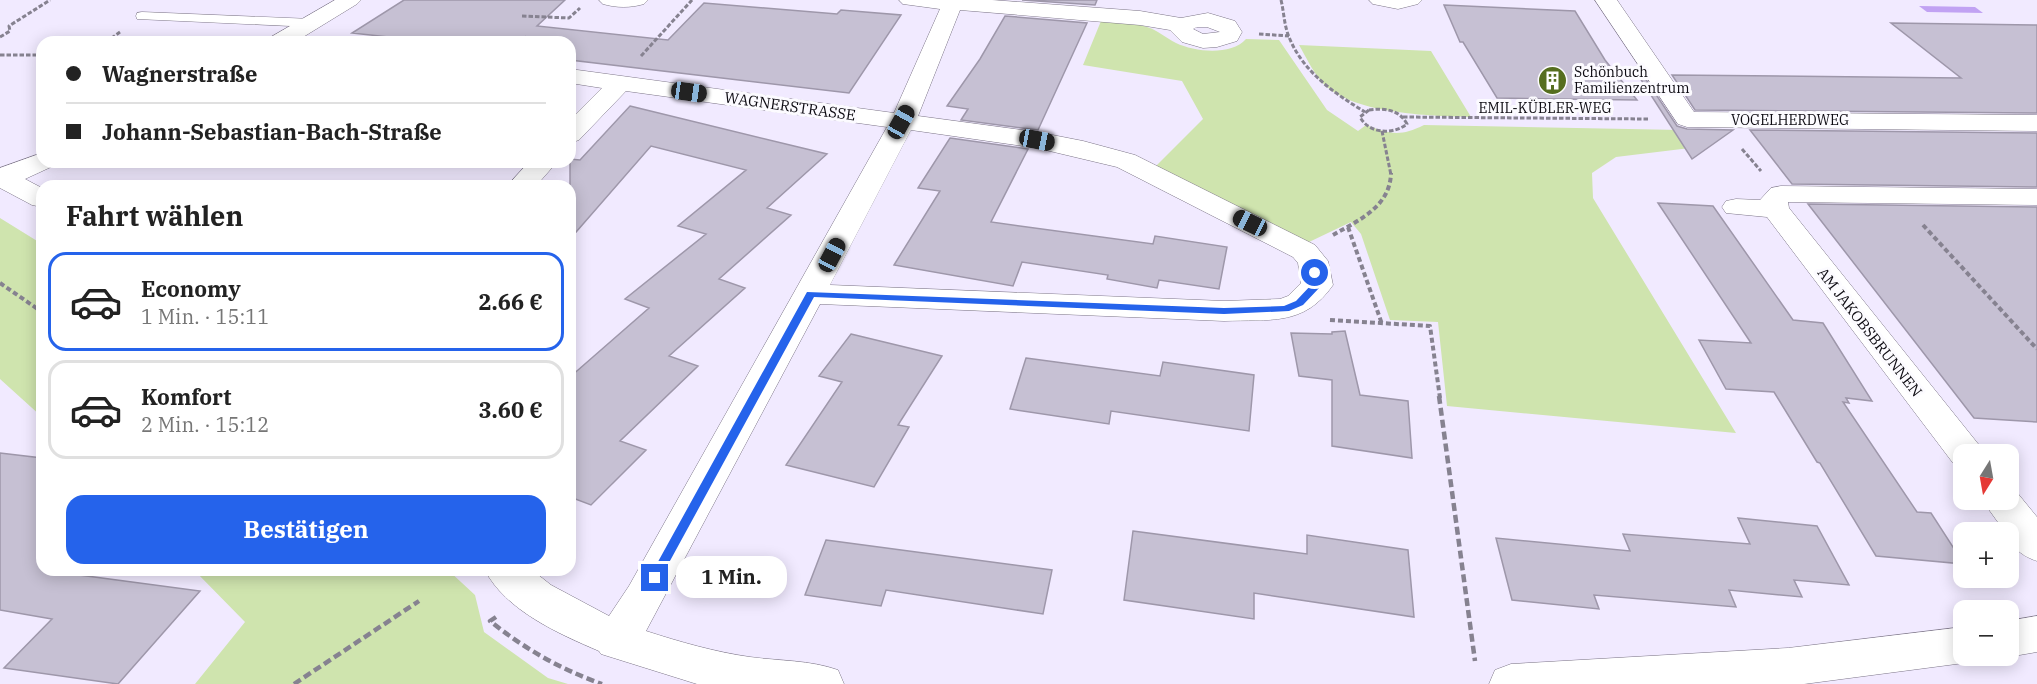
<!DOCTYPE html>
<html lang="de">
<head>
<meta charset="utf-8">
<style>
  body { margin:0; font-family:"IBM Plex Serif",serif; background:#f6f6f6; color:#222; height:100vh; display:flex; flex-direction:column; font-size:22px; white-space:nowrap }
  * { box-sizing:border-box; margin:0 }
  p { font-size:20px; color:#767676 }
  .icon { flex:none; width:33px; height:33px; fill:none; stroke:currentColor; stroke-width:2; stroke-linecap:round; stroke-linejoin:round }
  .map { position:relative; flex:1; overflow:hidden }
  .sheet { position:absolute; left:36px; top:180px; width:540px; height:396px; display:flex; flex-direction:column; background:#fff; border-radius:18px; box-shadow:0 3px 15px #0003 }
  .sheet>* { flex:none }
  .guide { position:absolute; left:36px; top:36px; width:540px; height:132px; border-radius:18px; box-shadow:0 3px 15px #0003; display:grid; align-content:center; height:132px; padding:0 30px; background:#fff }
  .needle { width:39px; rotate:191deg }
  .fabs { position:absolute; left:1953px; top:444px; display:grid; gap:12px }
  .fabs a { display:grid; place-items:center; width:66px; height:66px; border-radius:12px; background:#fff; box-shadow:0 3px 15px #0003; font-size:30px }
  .end { position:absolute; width:27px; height:27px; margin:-14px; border:8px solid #2563eb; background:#fff; box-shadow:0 0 0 3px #fff }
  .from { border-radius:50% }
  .bubble { position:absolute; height:42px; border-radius:18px; background:#fff; box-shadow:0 3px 15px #0003; font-size:20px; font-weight:700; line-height:42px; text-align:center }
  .car { position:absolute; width:18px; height:36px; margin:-18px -9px; border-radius:8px; box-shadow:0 0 4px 2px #0007; background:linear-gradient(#222 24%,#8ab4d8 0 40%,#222 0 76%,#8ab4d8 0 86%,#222 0) }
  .guide b { display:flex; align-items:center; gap:21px; height:57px; font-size:22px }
  .guide b+b { border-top:2px solid #e0e0e0 }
  .guide i { width:15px; height:15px; background:#222 }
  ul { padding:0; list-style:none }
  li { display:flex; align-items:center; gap:18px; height:99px; margin:0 12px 9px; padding:0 18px; border:3px solid #e0e0e0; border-radius:18px }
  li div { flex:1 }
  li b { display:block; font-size:22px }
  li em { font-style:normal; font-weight:700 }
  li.selected { border-color:#2563eb }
  li>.icon { width:54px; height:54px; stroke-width:1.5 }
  h2 { padding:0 30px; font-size:27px; line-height:72px }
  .action { display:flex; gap:12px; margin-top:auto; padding:12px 30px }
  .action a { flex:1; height:69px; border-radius:18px; background:#2563eb; color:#fff; font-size:24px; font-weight:700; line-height:69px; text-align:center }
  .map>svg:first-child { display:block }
  .green { fill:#cfe4ae }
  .water { fill:#c1a2f3 }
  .building { fill:#c6c0d3; stroke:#9e97aa; stroke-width:1.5 }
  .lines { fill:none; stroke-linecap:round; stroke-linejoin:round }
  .lane-casing { stroke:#7c7587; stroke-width:1 }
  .street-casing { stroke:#7c7587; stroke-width:1 }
  .path-far2 { stroke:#868290; stroke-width:3; stroke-dasharray:4.5 2; stroke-linecap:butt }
  .path-far1 { stroke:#868290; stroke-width:4; stroke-dasharray:5 3; stroke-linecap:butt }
  .path { stroke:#868290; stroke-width:4.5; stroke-dasharray:8 4; stroke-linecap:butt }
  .lane { fill:#fff; fill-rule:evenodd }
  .street { fill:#fff; fill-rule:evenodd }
  .route { fill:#2563eb }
  .labels { text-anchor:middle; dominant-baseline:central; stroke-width:6; stroke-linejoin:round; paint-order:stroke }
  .far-poi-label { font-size:14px; fill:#0d0b12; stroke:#fcfbff; text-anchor:start }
  .far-street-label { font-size:14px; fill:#0d0b12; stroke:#fcfbff }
  .street-label { font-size:15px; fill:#0d0b12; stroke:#fcfbff }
</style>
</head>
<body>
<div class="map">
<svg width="2037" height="684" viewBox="0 0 2037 684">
  <rect width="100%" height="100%" fill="#f1eaff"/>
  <!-- green -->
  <path class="green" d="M1101,21C1115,23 1134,22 1147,27C1157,30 1166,38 1176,43C1195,52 1231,56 1246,39L1279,40L1327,110L1358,131L1366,125C1390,134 1400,137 1424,125L1681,130L1690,148L1616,157L1592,173L1593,198L1736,433L1447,406L1438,322L1390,320L1361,234L1351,222L1307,243L1154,168L1203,119L1182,81L1083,65Z
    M1299,45L1431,51L1471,117C1430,116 1349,114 1321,81C1312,70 1306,57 1299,45Z
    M0,218L42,244V417L0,379Z
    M194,570H448L475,595L484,632L548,678L568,684H195L245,622Z"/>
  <!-- water -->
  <path class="water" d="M1919,6L1975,7L1983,13L1927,12Z"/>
  <!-- building -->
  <path class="building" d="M404,0H565L537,26L668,40L704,3L837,14L841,10L901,15L849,93L570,60V42H525V37L519,42H434L352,33Z
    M1022,0H1097L1095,5Z
    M1444,5L1575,11L1605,60L1637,100L1497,98L1463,42H1460Z
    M1005,16L1087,23L1038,130L961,120L968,109L947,106L980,59Z
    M1891,23L2037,25V113L1695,110L1672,75L1961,78Z
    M1638,75H1643L1677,126L1687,129L1733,130L1692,159Z
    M630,106L827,154L767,208L791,215L719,279L745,288L669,356L698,366L620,441L646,450L591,505L570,497V377L649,308L625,299L706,234L678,226L746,170L651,146L570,239V159L580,160Z
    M1750,130L2037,133V187L1792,184Z
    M950,138L1028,149L991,222L1153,244L1155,236L1227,247L1219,289L1159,280L1157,288L1107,279L1108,275L1022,262L1013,286L894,265L940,191L918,188Z
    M1658,203L1713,206L1793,320L1823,323L1872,401L1846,398L1849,403L1843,402L1917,512L1931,513L1964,564L1876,556L1820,463L1817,462L1774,392L1726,389L1699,340L1751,343Z
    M1808,204L2037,207V422L1974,418Z
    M1345,331L1360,395L1408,401L1412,458L1332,446V380L1299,376L1291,333L1332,334V332Z
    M851,334L942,356L898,425L909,427L874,487L786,465L842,382L819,376Z
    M1026,358L1160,376L1163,362L1254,375L1249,431L1111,411L1109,424L1010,409Z
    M0,453L42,458V570L200,591L118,684L4,668L52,619L0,610Z
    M1738,518L1817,526L1849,585L1794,580L1802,597L1729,590L1736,607L1594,595L1599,609L1512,600L1496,538L1630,551L1623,534L1750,544Z
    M1133,531L1307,554V535L1408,550L1414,617L1254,593V619L1124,600Z
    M826,540L1052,570L1043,614L886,590L881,606L805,595Z"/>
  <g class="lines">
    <defs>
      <path id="lane" d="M142,12L312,19L318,23L312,27L137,19L136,16L137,13Z"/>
      <path id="street" d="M335,0H361L357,4L295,42H268L271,37Z
        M599,0H648L644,4C631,8 616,8 603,4Z
        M899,0H992L1140,11L1181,18L1208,13L1235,21L1242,32L1237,41L1217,47L1203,48L1182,42L1170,30L1140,25L960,10L918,116L1037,132L1083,141L1135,155L1315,245L1328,261L1333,285C1304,327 1269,319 1224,321L820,304L646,631C680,642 715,652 750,657C779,661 810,660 838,670L844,684H697L601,654L599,651C559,634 505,610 485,570H532L551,585L609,616L629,586L887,127L626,91L579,140L570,143V120L602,88L570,83V69L894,113L940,9L903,4ZM1197,27H1207L1220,32L1203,34L1193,29ZM911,130L1037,148L1117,167L1293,257L1298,263L1301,283L1288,296L1280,299L1224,301L830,285Z
        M1369,0H1422L1418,4L1398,9L1373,4Z
        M1595,0H1617L1694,112L2037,115V131L1687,127L1678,124Z
        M42,153V162H55L51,167L25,179L42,188V207L32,205L0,188V168Z
        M529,162H557L536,186H507Z
        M1781,186L2037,189V205L1788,202L1789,208L1979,445L1984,454H1964V467L1953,463L1767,217L1726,213L1722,207L1726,201L1736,199L1760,200L1771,188Z
        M2008,488L2015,490L2037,517V561C2024,557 2009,547 2008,532H2005L1982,500H2008Z
        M2037,616V652L2008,657L2003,656H2008V621Z
        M1964,627V656H1981L1979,658L1964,663L1804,684H1489L1495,670L1511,664L1788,648Z"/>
    </defs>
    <!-- lane casing -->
    <use href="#lane" class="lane-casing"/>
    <!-- street casing -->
    <use href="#street" class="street-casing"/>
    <!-- path-far2 -->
    <path class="path-far2" d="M1281,0C1284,12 1284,25 1289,37C1303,72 1334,93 1365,112
      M522,16L569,18L580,8
      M1259,34L1289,36
      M0,37L10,31L9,26L50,0
      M106,42L120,32
      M0,55H42
      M641,56L692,0
      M1369,110C1384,108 1399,109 1407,124C1393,135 1369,134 1360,117Z
      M1403,117L1648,119
      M1382,131L1391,175
      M1742,149L1761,171"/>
    <!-- path-far1 -->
    <path class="path-far1" d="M1923,225L2037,349
      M1348,227L1382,324
      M1333,235C1359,220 1390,207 1391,173
      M0,283L42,312
      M1330,320L1430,326L1440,398"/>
    <!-- path -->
    <path class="path" d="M1439,396L1475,661
      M496,617L490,621C525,649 560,669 602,684
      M294,684L419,601"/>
    <!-- lane -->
    <use href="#lane" class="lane"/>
    <!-- street -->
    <use href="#street" class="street"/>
  </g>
  <!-- route -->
  <path class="route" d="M1315,270L1319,273L1320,287L1303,305L1289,311L1224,314L814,297L659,581L655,583L649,578L807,292L1224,308L1284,306L1296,301L1312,284L1310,273Z"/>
  <!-- icons -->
  <defs>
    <symbol id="building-disc" viewBox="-11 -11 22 22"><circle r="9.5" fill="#566e1f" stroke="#fcfbff"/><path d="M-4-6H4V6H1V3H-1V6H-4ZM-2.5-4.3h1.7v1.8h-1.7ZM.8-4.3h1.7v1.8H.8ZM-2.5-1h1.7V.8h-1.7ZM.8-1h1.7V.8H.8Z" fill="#fff"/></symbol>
  </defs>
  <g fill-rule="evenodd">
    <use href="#building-disc" x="1536" y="64" width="33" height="33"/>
  </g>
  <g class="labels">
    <!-- far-poi labels -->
    <g class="far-poi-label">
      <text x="1574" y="72">Schönbuch<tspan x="1574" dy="16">Familienzentrum</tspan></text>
    </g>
    <!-- far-street labels -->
    <g class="far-street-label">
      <text x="1545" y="108">EMIL-KÜBLER-WEG</text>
      <text x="1790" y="120">VOGELHERDWEG</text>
    </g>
    <!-- street labels -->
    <g class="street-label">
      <text transform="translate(790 106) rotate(8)">WAGNERSTRASSE</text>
      <text transform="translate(1870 332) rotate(52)">AM JAKOBSBRUNNEN</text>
    </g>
  </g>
</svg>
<div class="fabs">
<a><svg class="needle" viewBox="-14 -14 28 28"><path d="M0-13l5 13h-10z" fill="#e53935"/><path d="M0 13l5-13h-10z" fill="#767676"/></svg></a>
<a>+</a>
<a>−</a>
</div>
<i class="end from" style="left:1315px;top:273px"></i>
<i class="end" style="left:655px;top:578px"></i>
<div class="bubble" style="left:676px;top:556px;width:111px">1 Min.</div>
<i class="car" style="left:689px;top:92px;rotate:98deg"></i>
<i class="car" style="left:901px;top:122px;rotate:29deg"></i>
<i class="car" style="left:1037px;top:140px;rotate:101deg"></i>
<i class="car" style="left:1250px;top:223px;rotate:296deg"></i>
<i class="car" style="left:832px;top:255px;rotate:28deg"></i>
<div class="guide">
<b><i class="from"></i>Wagnerstraße</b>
<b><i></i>Johann-Sebastian-Bach-Straße</b>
</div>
<section class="sheet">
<h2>Fahrt wählen</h2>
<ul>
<li class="selected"><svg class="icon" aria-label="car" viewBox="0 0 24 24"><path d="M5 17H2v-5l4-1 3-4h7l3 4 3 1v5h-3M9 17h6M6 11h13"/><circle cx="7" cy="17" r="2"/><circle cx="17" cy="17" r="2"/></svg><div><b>Economy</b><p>1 Min. · 15:11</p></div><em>2.66 €</em></li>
<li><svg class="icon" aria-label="car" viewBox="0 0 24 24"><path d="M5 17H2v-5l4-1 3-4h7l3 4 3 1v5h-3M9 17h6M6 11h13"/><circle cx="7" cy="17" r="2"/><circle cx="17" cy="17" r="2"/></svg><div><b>Komfort</b><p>2 Min. · 15:12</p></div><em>3.60 €</em></li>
</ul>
<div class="action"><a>Bestätigen</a></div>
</section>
</div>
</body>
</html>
